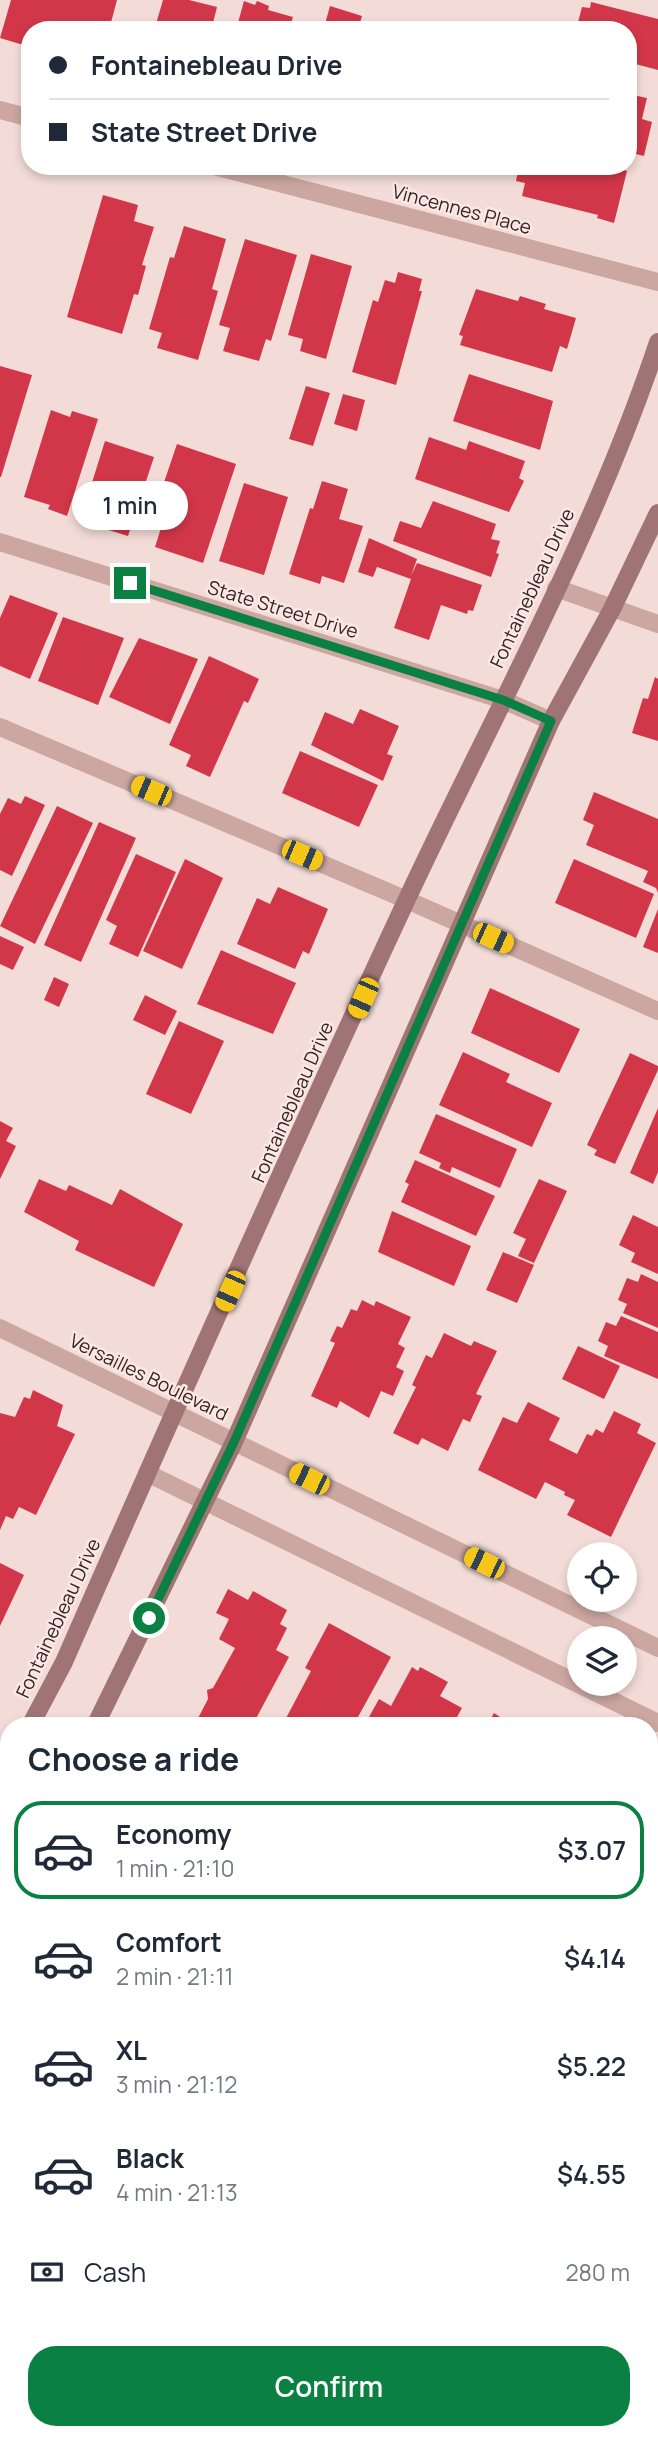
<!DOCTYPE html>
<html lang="en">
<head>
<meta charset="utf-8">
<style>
  body { margin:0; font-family:Manrope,sans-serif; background:#f6f6f7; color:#1f2937; height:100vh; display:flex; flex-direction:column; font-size:26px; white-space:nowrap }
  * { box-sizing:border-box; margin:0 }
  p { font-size:23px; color:#747a83 }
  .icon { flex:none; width:38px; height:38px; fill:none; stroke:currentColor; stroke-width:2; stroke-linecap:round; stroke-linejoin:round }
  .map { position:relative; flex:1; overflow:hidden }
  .drawer { position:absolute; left:0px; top:1717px; width:658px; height:723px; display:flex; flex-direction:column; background:#fff; border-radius:28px 28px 0 0; box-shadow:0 4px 10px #0003 }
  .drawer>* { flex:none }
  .top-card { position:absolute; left:21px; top:21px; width:616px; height:154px; border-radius:28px; box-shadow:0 4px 10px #0003; display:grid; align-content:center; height:154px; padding:0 28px; background:#fff }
  .buttons { position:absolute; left:567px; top:1542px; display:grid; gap:14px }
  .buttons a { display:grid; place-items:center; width:70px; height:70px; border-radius:50%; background:#fff; box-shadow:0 4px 10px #0003; font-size:35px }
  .end { position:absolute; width:32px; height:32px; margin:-16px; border:9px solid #0b8043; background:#fff; box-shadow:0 0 0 4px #fff }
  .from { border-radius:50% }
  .bubble { position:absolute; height:49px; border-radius:24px; background:#fff; box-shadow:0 4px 10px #0003; font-size:23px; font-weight:600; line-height:49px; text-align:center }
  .car { position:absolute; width:21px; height:42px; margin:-21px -10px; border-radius:9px; box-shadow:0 0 5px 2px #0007; background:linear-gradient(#f5c518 24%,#345 0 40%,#f5c518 0 76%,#345 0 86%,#f5c518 0) }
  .top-card b { display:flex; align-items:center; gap:24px; height:66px; font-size:26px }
  .top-card b+b { border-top:2px solid #e0e1e3 }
  .top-card i { width:18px; height:18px; background:#1f2937 }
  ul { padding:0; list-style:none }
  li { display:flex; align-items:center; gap:21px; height:98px; margin:0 14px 10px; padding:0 14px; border:4px solid transparent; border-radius:28px }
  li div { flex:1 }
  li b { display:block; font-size:26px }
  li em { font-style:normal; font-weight:600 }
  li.current { border-color:#0b8043 }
  li>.icon { width:63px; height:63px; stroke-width:1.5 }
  h2 { padding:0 28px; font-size:32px; line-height:84px }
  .pay { display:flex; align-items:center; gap:18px; height:77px; padding:0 28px; font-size:26px }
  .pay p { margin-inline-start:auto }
  .action { display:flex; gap:14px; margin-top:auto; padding:14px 28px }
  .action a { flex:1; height:80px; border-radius:28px; background:#0b8043; color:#fff; font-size:28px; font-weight:600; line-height:80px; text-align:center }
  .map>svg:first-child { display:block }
  .building { fill:#d13748 }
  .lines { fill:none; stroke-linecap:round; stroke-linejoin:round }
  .street { stroke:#cca7a2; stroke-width:18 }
  .secondary { stroke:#a07474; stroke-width:18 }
  .route { stroke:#0b8043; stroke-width:9 }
  .labels { text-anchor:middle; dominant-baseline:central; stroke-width:5; stroke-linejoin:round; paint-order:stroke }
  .street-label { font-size:19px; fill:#362526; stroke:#fbe8e4 }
</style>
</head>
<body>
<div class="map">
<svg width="658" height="2438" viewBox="0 0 658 2438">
  <rect width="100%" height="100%" fill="#f3dcd7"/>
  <!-- building -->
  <path class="building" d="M11,0H117L109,30H30V47L0,38Z
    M163,0H189L217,7L213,23L220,25L219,30H175L156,24Z
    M244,1L255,5L257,1L269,6L268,10L293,17L289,30H236Z
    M591,2L658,19V70L628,62V30H576L582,7L590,8Z
    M330,6L362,16L358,30H319L321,23L325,24Z
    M388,21L414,29V30H386Z
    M628,94L647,98L642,119L652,122L644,156L628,152Z
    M519,166H611L627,171L614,223L597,218L598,215L522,196L525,183L516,181Z
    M103,195L138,205L134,221L154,227L142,265L146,266L138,295L134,294L122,334L67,317Z
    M184,226L226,239L212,289L218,291L198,360L157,348L162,333L149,329L170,257L174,258Z
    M245,239L297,255L271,341L266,339L259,361L223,351L230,328L219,325Z
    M311,254L352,266L326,359L300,351L303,339L288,335Z
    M398,272L422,279L419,291H422L396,385L352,372L373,300L378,302L385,280L395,283Z
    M476,289L518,301L520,296L546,304L544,309L576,318L567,349L560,346L552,372L460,345L463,336L459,335Z
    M0,366L32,375L1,477H0Z
    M469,374L553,401L540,450L453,421Z
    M306,386L330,393L313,446L289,439Z
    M343,394L365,400L357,431L334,424Z
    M51,410L70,417L72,411L98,419L67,516L48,509L50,505L24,497Z
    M429,437L466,450L469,441L525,461L519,478L524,481L509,512L415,479Z
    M105,441L154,457L128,536L89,524L93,511L84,508Z
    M177,444L236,464L203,563L155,547L168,506L157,503Z
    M322,481L348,489L339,519L363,526L344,583L322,576L320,584L289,574L310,508L313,509Z
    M244,483L288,497L264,575L219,561Z
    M433,501L496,524L491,539L500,541L496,553L499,554L491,577L393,541L400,521L421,528Z
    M369,538L417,559L411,576L417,563L482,585L473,611L468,610L467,614L441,605L429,640L394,628L411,579L377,567L373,577L358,572Z
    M10,595L58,613L30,679L0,666V618Z
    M63,617L124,638L98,705L38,681Z
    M139,638L198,659L170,724L109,697Z
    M209,656L259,679L248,703L244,701L210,777L186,766L191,755L169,745Z
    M655,677L658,679V741L632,733L643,698L648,699Z
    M360,709L399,726L387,754L393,756L383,781L311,745L325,712L353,724Z
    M300,751L378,785L359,827L282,793Z
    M594,792L658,819V893L656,888L643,882L648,871L586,845L594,825L583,820Z
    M25,796L45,805L12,876L0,870V814L8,798L21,804Z
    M57,806L93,823L35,944L0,926Z
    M99,822L136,838L81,962L44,945Z
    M136,854L176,872L138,957L109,944L117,926L106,920Z
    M185,859L223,878L182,969L143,951Z
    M574,859L654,894L636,938L555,903Z
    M278,887L328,909L309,954L303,951L295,969L237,944L257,898L270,904Z
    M658,909V953L643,947Z
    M0,936L24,947L13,970L0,964Z
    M221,950L296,983L273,1034L197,1004Z
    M54,977L69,984L59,1007L44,1000Z
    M490,988L580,1029L559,1073L471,1033Z
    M145,995L177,1011L165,1035L133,1020Z
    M179,1021L224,1041L191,1114L146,1094Z
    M463,1052L510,1074L506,1082L552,1103L532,1147L439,1105Z
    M630,1053L658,1066V1070L615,1164L594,1155L597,1150L587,1145Z
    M658,1108V1172L653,1184L630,1173Z
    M436,1114L517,1149L500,1188L452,1167L450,1173L439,1168L441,1163L419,1153Z
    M0,1121L13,1128L6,1141L16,1146L0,1179Z
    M415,1160L495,1196L476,1236L401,1202L409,1184L405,1182Z
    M39,1179L66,1191L69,1185L112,1205L120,1189L183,1224L154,1287L75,1250L79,1241L24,1212Z
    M539,1179L567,1191L534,1263L518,1256L526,1239L513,1233Z
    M392,1211L471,1246L454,1286L378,1252Z
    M633,1215L658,1227V1274L631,1262L635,1253L619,1245Z
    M503,1252L534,1265L517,1303L486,1290Z
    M641,1274L658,1282V1328L623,1313L627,1304L618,1300L627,1278L638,1282Z
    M362,1300L374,1306L376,1301L411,1317L398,1344L405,1348L396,1367L404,1371L393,1396L381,1391L369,1418L340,1401L337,1408L311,1396L335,1343L330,1341L337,1326L342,1328L351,1309L357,1311Z
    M621,1316L658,1332V1379L604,1356L608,1346L598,1341L606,1322L616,1326Z
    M444,1333L471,1346L474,1341L497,1351L476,1394L482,1396L470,1422L463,1419L448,1451L422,1438L418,1445L393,1433L416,1387L412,1385L426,1355L432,1358Z
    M578,1346L620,1366L604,1399L562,1379Z
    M33,1390L63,1405L57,1426L75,1434L36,1515L19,1507L13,1519L6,1516L0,1530V1413L15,1417L24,1397L30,1399Z
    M528,1402L560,1418L549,1440L577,1454L587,1434L592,1436L596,1429L603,1433L614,1411L641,1424L637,1433L656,1443L611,1537L567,1515L575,1500L564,1495L565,1492L545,1482L536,1499L478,1470L503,1417L517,1423Z
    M0,1563L24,1575L0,1626Z
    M228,1589L248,1600L253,1591L287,1610L280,1624L287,1628L276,1650L289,1657L252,1726H194L208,1699L207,1690L213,1688L235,1648L219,1639L229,1619L216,1613Z
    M329,1623L391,1657L353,1726H290L284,1722L311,1671L305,1668Z
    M412,1667L418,1671L420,1667L448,1682L440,1696L462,1708L452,1726H364L379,1699L391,1706Z
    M494,1713L514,1726H487Z
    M653,1790L658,1793V1859L649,1854V1831L652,1825L649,1824V1797Z
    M652,1905L658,1909V1954L649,1949V1910Z
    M9,1971V2081L0,2096V1985Z
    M649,1988L658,1993V2131L649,2126Z
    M0,2143L9,2148V2183L0,2199Z
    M0,2209L9,2214V2240L0,2254Z
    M649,2372L656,2376L658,2373V2438H623L626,2434L620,2431H649Z
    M0,2384L9,2390V2403L0,2416Z
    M312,2431H376L371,2438H307Z
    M404,2431H445L456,2438H399Z
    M488,2431H494L506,2438H484Z"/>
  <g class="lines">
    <!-- street -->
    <path class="street" d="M0,110L30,118
      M214,166L658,282
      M0,542L503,700L551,721
      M556,588L658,624
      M0,727L407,900L658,1011
      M0,1328L658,1648
      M147,1473L658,1723
      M0,1819L9,1824
      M649,2204L658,2209
      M649,2270L658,2275
      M0,2319L9,2325
      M168,2431L179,2438
      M24,2438L28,2431"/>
    <!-- secondary -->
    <path class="secondary" d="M30,1726L64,1662C176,1407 289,1152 407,899C493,715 594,535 658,342
      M95,1726L234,1442L551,721L612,609L658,513
      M0,1782L9,1765
      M0,1901L9,1887"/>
  </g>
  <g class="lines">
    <!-- route -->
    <path class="route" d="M130,583L503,700L551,721L234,1442L149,1618"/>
  </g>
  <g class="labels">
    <!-- street labels -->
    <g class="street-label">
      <text transform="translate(462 209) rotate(15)">Vincennes Place</text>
      <text transform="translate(532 588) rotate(-65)">Fontainebleau Drive</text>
      <text transform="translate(283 609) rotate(17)">State Street Drive</text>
      <text transform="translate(292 1102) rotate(-66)">Fontainebleau Drive</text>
      <text transform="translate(149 1377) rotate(26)">Versailles Boulevard</text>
      <text transform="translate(58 1618) rotate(-65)">Fontainebleau Drive</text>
    </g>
  </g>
</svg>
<div class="buttons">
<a><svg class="icon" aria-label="locate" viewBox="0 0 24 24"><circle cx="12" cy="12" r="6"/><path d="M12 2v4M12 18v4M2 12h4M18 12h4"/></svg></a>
<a><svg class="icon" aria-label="layers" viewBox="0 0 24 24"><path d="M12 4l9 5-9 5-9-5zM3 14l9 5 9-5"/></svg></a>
</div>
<i class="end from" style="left:149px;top:1618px"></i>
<i class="end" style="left:130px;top:583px"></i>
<div class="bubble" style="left:72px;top:481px;width:116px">1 min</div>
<i class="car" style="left:151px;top:791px;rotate:293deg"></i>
<i class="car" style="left:302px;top:855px;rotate:113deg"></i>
<i class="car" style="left:493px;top:938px;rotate:114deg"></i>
<i class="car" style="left:363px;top:998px;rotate:204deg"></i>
<i class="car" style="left:230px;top:1291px;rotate:204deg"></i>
<i class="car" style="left:309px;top:1479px;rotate:296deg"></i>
<i class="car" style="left:484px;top:1563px;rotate:296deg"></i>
<div class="top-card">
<b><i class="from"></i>Fontainebleau Drive</b>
<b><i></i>State Street Drive</b>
</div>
<section class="drawer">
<h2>Choose a ride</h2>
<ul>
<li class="current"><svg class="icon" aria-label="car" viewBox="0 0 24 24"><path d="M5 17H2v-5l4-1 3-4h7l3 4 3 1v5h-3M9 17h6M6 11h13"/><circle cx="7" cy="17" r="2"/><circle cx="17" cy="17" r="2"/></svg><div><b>Economy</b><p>1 min · 21:10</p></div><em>$3.07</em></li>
<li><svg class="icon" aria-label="car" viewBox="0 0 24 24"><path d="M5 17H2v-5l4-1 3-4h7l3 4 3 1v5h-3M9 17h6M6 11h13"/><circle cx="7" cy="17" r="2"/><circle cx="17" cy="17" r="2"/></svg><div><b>Comfort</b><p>2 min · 21:11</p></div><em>$4.14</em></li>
<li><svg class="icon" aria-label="car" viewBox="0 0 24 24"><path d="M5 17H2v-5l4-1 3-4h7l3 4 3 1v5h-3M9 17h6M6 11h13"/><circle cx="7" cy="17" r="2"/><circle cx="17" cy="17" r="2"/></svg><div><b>XL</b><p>3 min · 21:12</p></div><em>$5.22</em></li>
<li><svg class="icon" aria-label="car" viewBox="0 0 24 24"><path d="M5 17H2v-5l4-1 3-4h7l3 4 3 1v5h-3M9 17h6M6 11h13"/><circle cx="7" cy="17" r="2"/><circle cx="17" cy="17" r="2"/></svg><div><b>Black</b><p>4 min · 21:13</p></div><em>$4.55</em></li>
</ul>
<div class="pay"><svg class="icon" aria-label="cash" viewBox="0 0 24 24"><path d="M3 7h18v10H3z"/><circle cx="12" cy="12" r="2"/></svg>Cash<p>280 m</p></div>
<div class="action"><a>Confirm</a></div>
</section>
</div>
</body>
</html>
